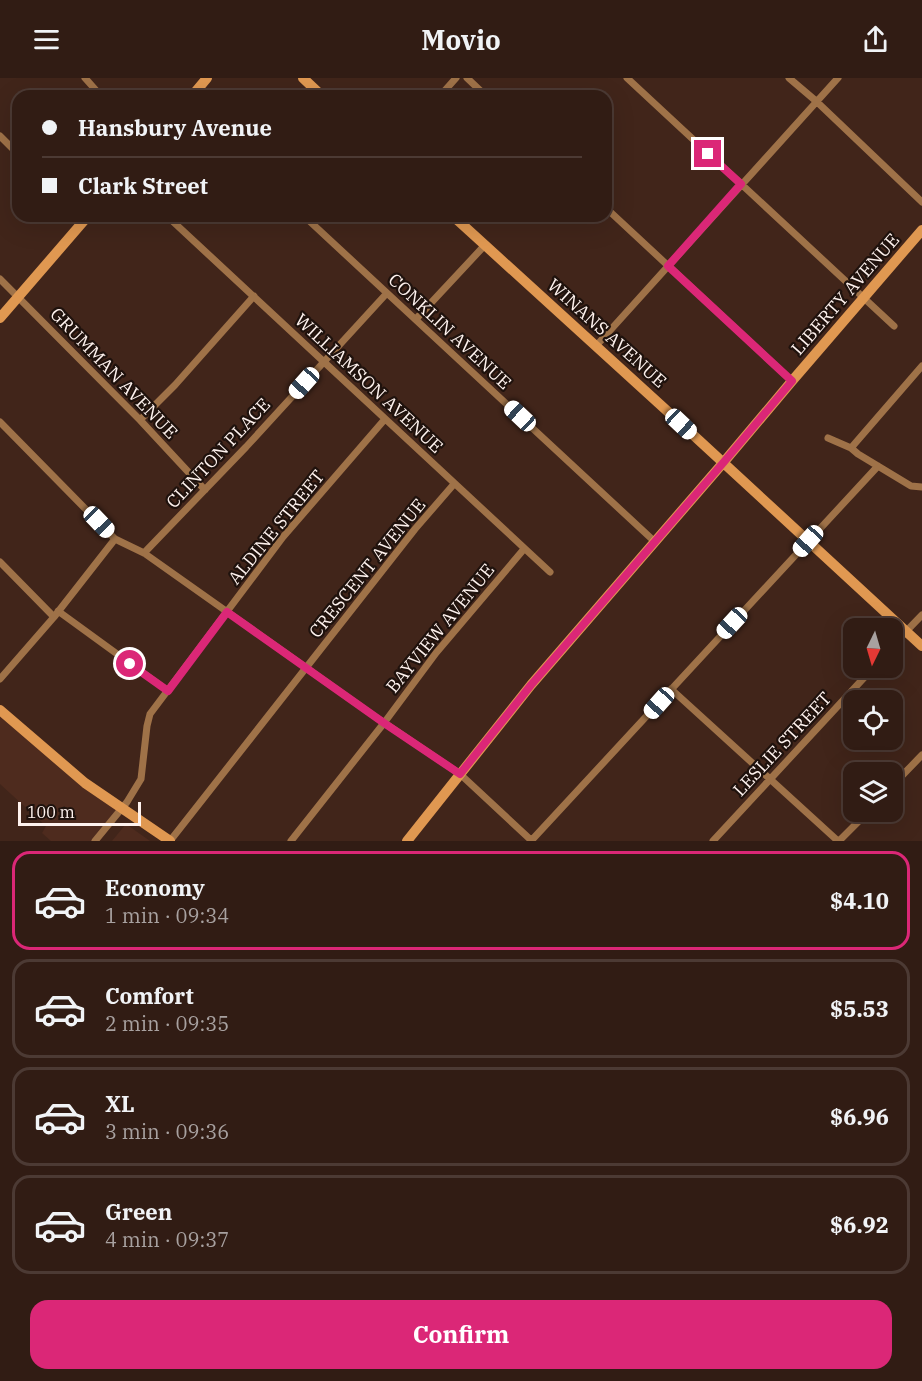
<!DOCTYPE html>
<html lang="en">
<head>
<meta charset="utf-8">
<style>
  body { margin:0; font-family:"IBM Plex Serif",serif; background:#3d2922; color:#f1f3f6; height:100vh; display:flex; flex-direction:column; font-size:22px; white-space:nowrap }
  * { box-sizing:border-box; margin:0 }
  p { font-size:20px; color:#a8a1a0 }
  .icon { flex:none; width:33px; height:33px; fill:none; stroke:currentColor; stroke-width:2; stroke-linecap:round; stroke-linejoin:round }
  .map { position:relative; height:763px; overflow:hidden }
  .panel { display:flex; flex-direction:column; background:#311c14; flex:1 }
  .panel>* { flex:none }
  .banner { position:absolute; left:12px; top:12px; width:600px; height:132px; border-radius:18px; box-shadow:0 6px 24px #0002,0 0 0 2px #4c3a34; display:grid; align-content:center; height:132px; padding:0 30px; background:#311c14 }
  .needle { width:39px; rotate:185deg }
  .controls { position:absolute; left:843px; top:540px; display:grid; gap:12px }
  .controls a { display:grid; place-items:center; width:60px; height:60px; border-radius:12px; background:#311c14; box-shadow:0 6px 24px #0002,0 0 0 2px #4c3a34; font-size:30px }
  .scale { position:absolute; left:18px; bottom:15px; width:123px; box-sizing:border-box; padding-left:6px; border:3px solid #fef2ee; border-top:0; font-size:16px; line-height:21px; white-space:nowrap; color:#fef2ee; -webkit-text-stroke:4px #1f120d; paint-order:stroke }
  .end { position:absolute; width:27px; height:27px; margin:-14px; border:8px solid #db2777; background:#fff; box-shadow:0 0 0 3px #fff }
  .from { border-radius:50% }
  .car { position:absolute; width:18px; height:36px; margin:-18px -9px; border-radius:8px; box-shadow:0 0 4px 2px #0007; background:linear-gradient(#fff 24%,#345 0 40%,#fff 0 76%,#345 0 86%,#fff 0) }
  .banner b { display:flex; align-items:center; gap:21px; height:57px; font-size:22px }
  .banner b+b { border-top:2px solid #4c3a34 }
  .banner i { width:15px; height:15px; background:#f1f3f6 }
  ul { padding:10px 0 0; list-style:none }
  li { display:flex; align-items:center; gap:18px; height:99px; margin:0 12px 9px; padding:0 18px; border:3px solid #4c3a34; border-radius:18px }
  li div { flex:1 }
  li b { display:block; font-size:22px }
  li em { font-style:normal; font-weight:700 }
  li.active { border-color:#db2777 }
  li>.icon { width:54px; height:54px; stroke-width:1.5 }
  .cta { display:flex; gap:12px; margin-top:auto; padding:12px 30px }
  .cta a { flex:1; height:69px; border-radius:18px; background:#db2777; color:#fff; font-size:24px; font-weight:700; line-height:69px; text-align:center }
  header { display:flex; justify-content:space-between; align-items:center; height:78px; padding:0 30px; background:#311c14; font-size:27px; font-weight:700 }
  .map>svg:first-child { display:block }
  .built { fill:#4e2b1e }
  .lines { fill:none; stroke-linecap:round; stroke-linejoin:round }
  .street { stroke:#9f7248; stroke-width:7 }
  .secondary { stroke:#e09851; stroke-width:10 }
  .route { stroke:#db2777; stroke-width:8 }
  .labels { text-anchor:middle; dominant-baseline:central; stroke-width:4.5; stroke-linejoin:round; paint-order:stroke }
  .street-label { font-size:18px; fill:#fef2ee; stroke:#1f120d }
</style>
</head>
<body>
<header><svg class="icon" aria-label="menu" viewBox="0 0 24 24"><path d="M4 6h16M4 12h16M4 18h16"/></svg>Movio<svg class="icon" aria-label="share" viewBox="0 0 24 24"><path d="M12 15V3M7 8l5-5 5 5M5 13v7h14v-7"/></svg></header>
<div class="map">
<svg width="922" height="763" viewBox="0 0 922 763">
  <rect width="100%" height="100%" fill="#41251a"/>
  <!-- built -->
  <path class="built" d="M0,633L122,730L94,763H51L42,755L46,748L0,706Z
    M126,746L150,763H112Z"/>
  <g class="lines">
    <!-- street -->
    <path class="street" d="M85,0L101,18
      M467,0L486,18
      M627,0L894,248
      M789,0L816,23L922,124
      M440,18L456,0
      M0,58L18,76
      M606,130L792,303
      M167,138L550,494
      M304,138L654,463
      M0,201L140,342L205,412
      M416,241L485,167
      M596,268L838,0
      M140,342L175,307L254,218
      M0,344L115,461L144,475L377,640L460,696L532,763
      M828,360L851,370L858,376L911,408L922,409
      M851,370L922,288
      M144,475L246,369L387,215
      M0,484L54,539
      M58,533L168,613
      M892,568L922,537
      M0,601L54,539L115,461
      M671,611L838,763
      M892,708L922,677
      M95,763L127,724L141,701L147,648L150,636L283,459L385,341
      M170,763L415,451L454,406
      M291,763L384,645L436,575L524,471
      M531,763L878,388
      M713,763L873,590
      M839,763L868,734"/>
    <!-- secondary -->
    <path class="secondary" d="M303,0L322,18
      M192,18L207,0
      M453,138L665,331L922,568
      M0,240L88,138
      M0,632L85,705L170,763
      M407,763L531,607L723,385L792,303L922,152"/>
  </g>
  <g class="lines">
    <!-- route -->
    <path class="route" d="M130,586L168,613L227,534L384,645L460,696L531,607L723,385L792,303L668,188L741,106L708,76"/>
  </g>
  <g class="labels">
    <!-- street labels -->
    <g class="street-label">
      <text transform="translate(845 216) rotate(-49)">LIBERTY AVENUE</text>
      <text transform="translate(450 253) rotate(43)">CONKLIN AVENUE</text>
      <text transform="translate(607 255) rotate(42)">WINANS AVENUE</text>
      <text transform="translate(114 295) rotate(46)">GRUMMAN AVENUE</text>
      <text transform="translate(369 305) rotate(43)">WILLIAMSON AVENUE</text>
      <text transform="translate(218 375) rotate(-47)">CLINTON PLACE</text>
      <text transform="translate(276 449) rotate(-51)">ALDINE STREET</text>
      <text transform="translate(367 490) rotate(-51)">CRESCENT AVENUE</text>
      <text transform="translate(440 550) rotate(-51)">BAYVIEW AVENUE</text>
      <text transform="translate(782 666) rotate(-47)">LESLIE STREET</text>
    </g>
  </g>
</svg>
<div class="controls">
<a><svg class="needle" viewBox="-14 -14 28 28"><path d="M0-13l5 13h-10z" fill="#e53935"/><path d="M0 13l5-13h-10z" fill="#a8a1a0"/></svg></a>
<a><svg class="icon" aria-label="locate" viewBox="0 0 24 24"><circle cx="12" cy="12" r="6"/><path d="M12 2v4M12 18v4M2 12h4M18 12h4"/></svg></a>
<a><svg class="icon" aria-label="layers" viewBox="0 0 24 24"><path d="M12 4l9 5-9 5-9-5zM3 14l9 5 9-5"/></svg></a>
</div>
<div class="scale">100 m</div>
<i class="end from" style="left:130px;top:586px"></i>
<i class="end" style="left:708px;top:76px"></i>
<i class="car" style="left:304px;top:305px;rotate:222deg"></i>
<i class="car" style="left:520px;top:338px;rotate:313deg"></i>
<i class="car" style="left:681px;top:346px;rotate:133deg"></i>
<i class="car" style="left:99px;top:444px;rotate:136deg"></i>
<i class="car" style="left:808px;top:463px;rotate:222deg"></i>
<i class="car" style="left:732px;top:545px;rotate:223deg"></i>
<i class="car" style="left:659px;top:625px;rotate:222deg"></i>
<div class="banner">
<b><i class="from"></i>Hansbury Avenue</b>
<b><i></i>Clark Street</b>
</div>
</div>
<section class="panel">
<ul>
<li class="active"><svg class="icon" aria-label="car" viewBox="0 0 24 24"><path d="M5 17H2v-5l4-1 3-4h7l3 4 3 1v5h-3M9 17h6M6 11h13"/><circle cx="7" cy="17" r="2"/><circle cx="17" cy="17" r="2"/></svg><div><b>Economy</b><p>1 min · 09:34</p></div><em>$4.10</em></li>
<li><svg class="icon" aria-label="car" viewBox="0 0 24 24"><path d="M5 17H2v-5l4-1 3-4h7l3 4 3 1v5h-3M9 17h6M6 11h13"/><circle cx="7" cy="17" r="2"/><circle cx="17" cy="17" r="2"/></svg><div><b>Comfort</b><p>2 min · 09:35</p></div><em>$5.53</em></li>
<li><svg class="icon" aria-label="car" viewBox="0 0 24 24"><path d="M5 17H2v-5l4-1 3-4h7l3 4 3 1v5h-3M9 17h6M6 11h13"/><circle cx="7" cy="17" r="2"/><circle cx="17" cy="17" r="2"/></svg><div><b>XL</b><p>3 min · 09:36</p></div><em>$6.96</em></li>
<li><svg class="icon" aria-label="car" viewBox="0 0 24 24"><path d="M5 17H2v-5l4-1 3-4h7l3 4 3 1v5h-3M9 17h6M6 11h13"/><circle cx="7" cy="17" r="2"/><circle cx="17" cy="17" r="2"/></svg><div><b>Green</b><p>4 min · 09:37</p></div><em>$6.92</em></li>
</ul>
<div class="cta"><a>Confirm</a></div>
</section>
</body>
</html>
